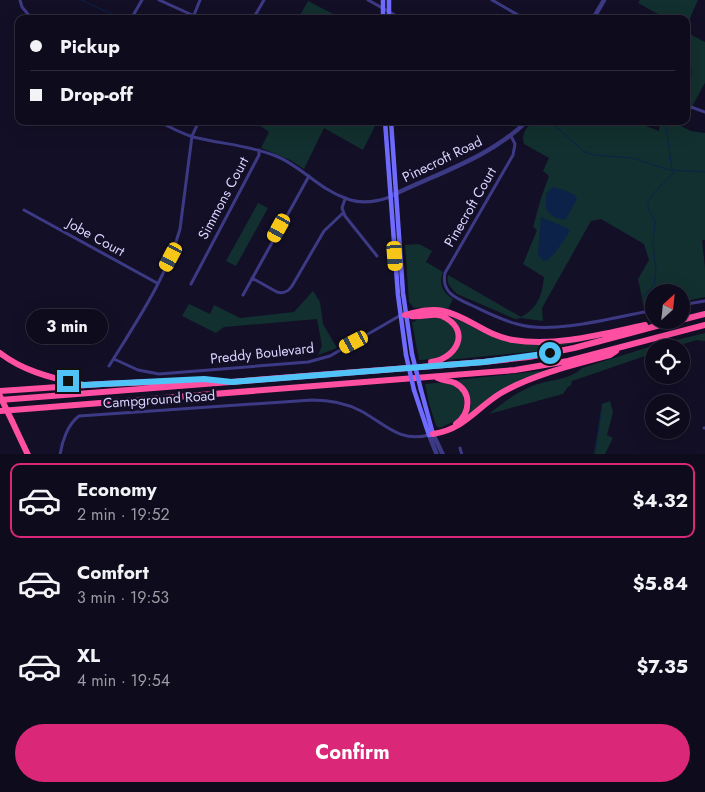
<!DOCTYPE html>
<html lang="en">
<head>
<meta charset="utf-8">
<style>
  body { margin:0; font-family:Jost,sans-serif; background:#171425; color:#f1f3f6; height:100vh; display:flex; flex-direction:column; font-size:19px; white-space:nowrap }
  * { box-sizing:border-box; margin:0 }
  p { font-size:16px; color:#9b9ba3 }
  .icon { flex:none; width:28px; height:28px; fill:none; stroke:currentColor; stroke-width:2; stroke-linecap:round; stroke-linejoin:round }
  .map { position:relative; height:454px; overflow:hidden }
  .sheet { display:flex; flex-direction:column; background:#0e0b1c; flex:1 }
  .sheet>* { flex:none }
  .top-card { position:absolute; left:15px; top:15px; width:675px; height:110px; border-radius:10px; box-shadow:0 5px 20px #0002,0 0 0 1px #2e2b3b; display:grid; align-content:center; height:110px; padding:0 15px; background:#0e0b1c }
  .needle { width:32px; rotate:27deg }
  .tools { position:absolute; left:645px; top:284px; display:grid; gap:10px }
  .tools a { display:grid; place-items:center; width:45px; height:45px; border-radius:50%; background:#0e0b1c; box-shadow:0 5px 20px #0002,0 0 0 1px #2e2b3b; font-size:25px }
  .end { position:absolute; width:22px; height:22px; margin:-11px; border:6px solid #4fc3f7; background:#111; box-shadow:0 0 0 2px #111 }
  .from { border-radius:50% }
  .bubble { position:absolute; height:35px; border-radius:18px; background:#0e0b1c; box-shadow:0 5px 20px #0002,0 0 0 1px #2e2b3b; font-size:16px; font-weight:700; line-height:35px; text-align:center }
  .car { position:absolute; width:15px; height:30px; margin:-15px -8px; border-radius:6px; box-shadow:0 0 4px 1px #0007; background:linear-gradient(#f5c518 24%,#345 0 40%,#f5c518 0 76%,#345 0 86%,#f5c518 0) }
  .top-card b { display:flex; align-items:center; gap:18px; height:48px; font-size:19px }
  .top-card b+b { border-top:1px solid #2e2b3b }
  .top-card i { width:12px; height:12px; background:#f1f3f6 }
  ul { padding:9px 0 0; list-style:none }
  li { display:flex; align-items:center; gap:15px; height:75px; margin:0 10px 8px; padding:0 5px; border:2px solid transparent; border-radius:10px }
  li div { flex:1 }
  li b { display:block; font-size:19px }
  li em { font-style:normal; font-weight:700 }
  li.selected { border-color:#db2777 }
  li>.icon { width:45px; height:45px; stroke-width:1.5 }
  .cta { display:flex; gap:10px; margin-top:auto; padding:10px 15px }
  .cta a { flex:1; height:58px; border-radius:30px; background:#db2777; color:#fff; font-size:20px; font-weight:700; line-height:58px; text-align:center }
  .map>svg:first-child { display:block }
  .green { fill:#12302f }
  .water { fill:#0c2248 }
  .lines { fill:none; stroke-linecap:round; stroke-linejoin:round }
  .stream { stroke:#0c2248; stroke-width:1 }
  .minor { stroke:#3d3a85; stroke-width:3 }
  .tertiary { stroke:#3d3a85; stroke-width:4.5 }
  .secondary { stroke:#6f6bff; stroke-width:4.5 }
  .motorway { stroke:#ff4fa3; stroke-width:6 }
  .secondary-bridge { stroke:#6f6bff; stroke-width:4.5 }
  .motorway-bridge { stroke:#ff4fa3; stroke-width:6 }
  .route { stroke:#4fc3f7; stroke-width:6 }
  .labels { text-anchor:middle; dominant-baseline:central; stroke-width:5; stroke-linejoin:round; paint-order:stroke }
  .street-label { font-size:14px; fill:#d9d4ff; stroke:#130f26 }
</style>
</head>
<body>
<div class="map">
<svg width="705" height="455" viewBox="0 0 705 455">
  <rect width="100%" height="100%" fill="#130f26"/>
  <!-- green -->
  <path class="green" d="M640,0H698L686,27V19H667L638,3Z
    M308,1L333,14L330,18L298,19Z
    M686,32L705,42V83L686,117C686,102 695,75 690,61L686,60Z
    M253,121H382V123L375,126L363,150L324,128L304,169L290,160L261,148L269,132Z
    M533,121H614L626,125L633,121L659,131L660,121H684L681,126L691,131L705,133V240H702L705,268V297L681,302V292H654V307L644,308L638,279L649,260L644,244L601,219L591,221L542,308L543,321L521,318L515,319L457,294C451,288 446,284 448,275L521,317C538,308 542,295 544,277L523,264L537,230L533,227L541,198L549,176L543,171L549,158L524,144C521,133 526,129 533,121Z
    M258,203L268,208L236,266L226,261Z
    M419,244L432,251L426,262L443,272C438,283 443,293 453,299L448,309L434,307L414,308L409,302L405,245Z
    M313,291L320,302L323,324L337,348L318,355L322,346L317,319L224,327L216,333L182,316L189,304L210,314L214,305L240,318L294,312Z
    M437,317L448,321L454,330L456,336L454,348L440,359L419,360L412,323L418,319Z
    M454,317C469,324 483,334 500,339C523,347 575,339 601,337L538,351L447,360C464,344 458,341 453,320Z
    M705,333V341L697,340L673,347L654,348V353L572,381L571,385L567,388L563,394L489,414C503,403 515,393 532,386C547,380 571,380 582,368L652,346Z
    M564,366L522,380L466,418C476,401 470,393 458,380L540,371Z
    M446,382C462,387 464,393 465,409L457,420L440,428L436,426L429,403L425,384Z
    M610,401L613,412L607,435L613,438L605,454H594L602,404Z"/>
  <!-- water -->
  <path class="water" d="M552,187L561,189L575,195L577,199L566,219C558,221 550,215 546,209V194Z
    M541,217L569,229L570,231L555,253L547,261L542,260L538,254Z"/>
  <g class="lines">
    <!-- stream -->
    <path class="stream" d="M81,0L123,19
      M545,121L560,130L583,151L594,155L632,158L669,170L705,172
      M665,121L672,169
      M643,298L654,285L656,270L653,245L655,221L648,208V203L652,195L675,171
      M595,455L602,407"/>
    <!-- minor -->
    <path class="minor" d="M20,0L22,7L32,19
      M159,0L201,19
      M368,0L402,19
      M492,0L525,19
      M194,15L200,0
      M131,19L142,0
      M253,19L264,0
      M654,19L655,18
      M691,107L705,112
      M158,121C169,127 181,133 193,137C221,144 249,145 276,156C301,166 319,189 345,198C359,204 376,202 390,197
      M623,121H625
      M511,136L515,144L513,155L445,273C441,292 455,298 471,305C486,312 501,320 517,324C553,335 616,317 654,310
      M345,199L342,208L345,216L377,256
      M24,210L157,283
      M252,278L277,292C284,294 288,292 292,286L324,231L343,213
      M191,284L259,155V150
      M243,295L309,176
      M681,305L705,301
      M114,359L138,370L159,374L308,362L330,356L401,315
      M109,366C135,324 167,277 180,229L192,136L199,121
      M704,428H705
      M460,448L462,455
      M60,455C62,441 68,424 79,416L312,400C329,400 346,403 361,411C385,424 400,443 429,435"/>
    <!-- tertiary -->
    <path class="tertiary" d="M593,19L604,0
      M393,195C438,173 491,157 527,121
      M433,434L443,455
      M429,435L437,455"/>
    <!-- secondary -->
    <path class="secondary" d="M389,0V19
      M383,19V0
      M385,121L398,295L406,355
      M391,121L403,293L412,354
      M414,390L429,435L433,434L421,390"/>
    <!-- motorway -->
    <path class="motorway" d="M405,315C417,312 431,308 443,311C468,316 486,336 513,340C556,347 603,334 645,325
      M411,316C423,318 436,311 446,318C471,333 455,359 431,362
      M681,320L705,314
      M0,353C22,370 48,377 75,383
      M436,377C442,381 448,380 455,383C472,392 471,413 456,424
      M0,391L102,384L211,380
      M0,400L484,362L529,357L574,348L679,320
      M0,411L515,370L568,361L705,325
      M12,421L28,455
      M433,434C465,429 476,408 501,393C531,375 576,364 610,355L616,351"/>
    <!-- secondary-bridge -->
    <path class="secondary-bridge" d="M412,354L421,390
      M406,355L414,390"/>
    <!-- motorway-bridge -->
    <path class="motorway-bridge" d="M0,396L12,421"/>
  </g>
  <g class="lines">
    <!-- route -->
    <path class="route" d="M68,381L83,385L204,379L232,382L484,362L550,353"/>
  </g>
  <g class="labels">
    <!-- street labels -->
    <g class="street-label">
      <text transform="translate(442 159) rotate(-26)">Pinecroft Road</text>
      <text transform="translate(223 198) rotate(-62)">Simmons Court</text>
      <text transform="translate(470 207) rotate(-60)">Pinecroft Court</text>
      <text transform="translate(96 237) rotate(29)">Jobe Court</text>
      <text transform="translate(262 353) rotate(-6)">Preddy Boulevard</text>
      <text transform="translate(159 399) rotate(-4)">Campground Road</text>
    </g>
  </g>
</svg>
<div class="tools">
<a><svg class="needle" viewBox="-14 -14 28 28"><path d="M0-13l5 13h-10z" fill="#e53935"/><path d="M0 13l5-13h-10z" fill="#9b9ba3"/></svg></a>
<a><svg class="icon" aria-label="locate" viewBox="0 0 24 24"><circle cx="12" cy="12" r="6"/><path d="M12 2v4M12 18v4M2 12h4M18 12h4"/></svg></a>
<a><svg class="icon" aria-label="layers" viewBox="0 0 24 24"><path d="M12 4l9 5-9 5-9-5zM3 14l9 5 9-5"/></svg></a>
</div>
<i class="end from" style="left:550px;top:353px"></i>
<i class="end" style="left:68px;top:381px"></i>
<div class="bubble" style="left:26px;top:309px;width:82px">3 min</div>
<i class="car" style="left:279px;top:228px;rotate:209deg"></i>
<i class="car" style="left:395px;top:256px;rotate:176deg"></i>
<i class="car" style="left:171px;top:257px;rotate:208deg"></i>
<i class="car" style="left:354px;top:342px;rotate:242deg"></i>
<div class="top-card">
<b><i class="from"></i>Pickup</b>
<b><i></i>Drop-off</b>
</div>
</div>
<section class="sheet">
<ul>
<li class="selected"><svg class="icon" aria-label="car" viewBox="0 0 24 24"><path d="M5 17H2v-5l4-1 3-4h7l3 4 3 1v5h-3M9 17h6M6 11h13"/><circle cx="7" cy="17" r="2"/><circle cx="17" cy="17" r="2"/></svg><div><b>Economy</b><p>2 min · 19:52</p></div><em>$4.32</em></li>
<li><svg class="icon" aria-label="car" viewBox="0 0 24 24"><path d="M5 17H2v-5l4-1 3-4h7l3 4 3 1v5h-3M9 17h6M6 11h13"/><circle cx="7" cy="17" r="2"/><circle cx="17" cy="17" r="2"/></svg><div><b>Comfort</b><p>3 min · 19:53</p></div><em>$5.84</em></li>
<li><svg class="icon" aria-label="car" viewBox="0 0 24 24"><path d="M5 17H2v-5l4-1 3-4h7l3 4 3 1v5h-3M9 17h6M6 11h13"/><circle cx="7" cy="17" r="2"/><circle cx="17" cy="17" r="2"/></svg><div><b>XL</b><p>4 min · 19:54</p></div><em>$7.35</em></li>
</ul>
<div class="cta"><a>Confirm</a></div>
</section>
</body>
</html>
